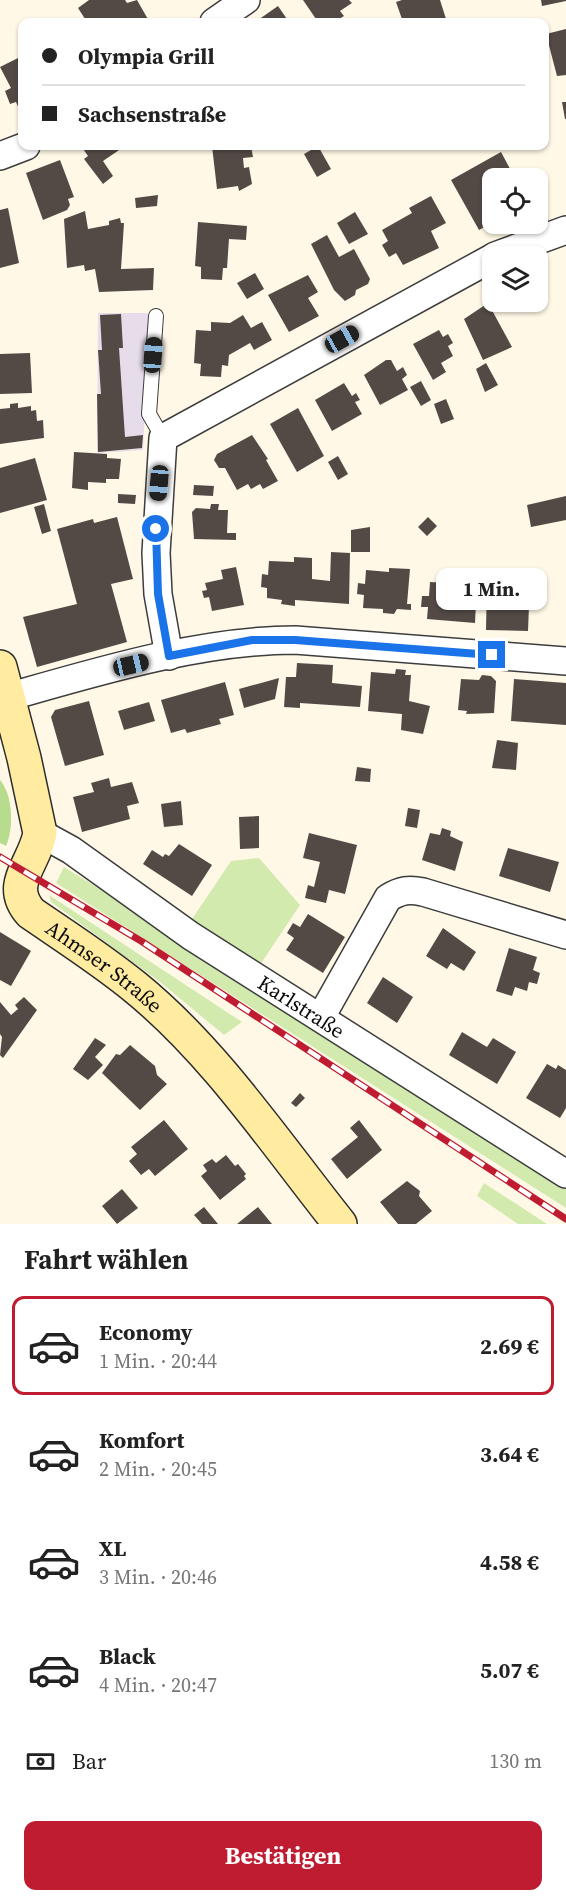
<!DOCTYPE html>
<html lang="de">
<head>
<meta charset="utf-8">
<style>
  body { margin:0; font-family:"Source Serif 4",serif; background:#f6f6f6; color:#222; height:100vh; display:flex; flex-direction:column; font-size:22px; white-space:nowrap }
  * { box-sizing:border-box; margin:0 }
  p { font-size:20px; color:#767676 }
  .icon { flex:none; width:33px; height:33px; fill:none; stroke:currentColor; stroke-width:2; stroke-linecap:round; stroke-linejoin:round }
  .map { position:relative; height:1224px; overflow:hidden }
  .side { display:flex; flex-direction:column; background:#fff; flex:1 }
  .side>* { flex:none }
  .top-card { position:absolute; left:18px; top:18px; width:531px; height:132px; border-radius:12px; box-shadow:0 2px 4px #0004; display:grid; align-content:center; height:132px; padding:0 24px; background:#fff }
  .controls { position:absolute; left:482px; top:168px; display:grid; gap:12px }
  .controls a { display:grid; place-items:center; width:66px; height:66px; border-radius:12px; background:#fff; box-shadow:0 2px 4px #0004; font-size:30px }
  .end { position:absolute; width:27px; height:27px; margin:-14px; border:8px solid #1a73e8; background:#fff; box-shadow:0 0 0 3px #fff }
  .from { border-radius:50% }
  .bubble { position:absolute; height:42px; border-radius:12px; background:#fff; box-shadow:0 2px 4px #0004; font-size:20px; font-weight:700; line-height:42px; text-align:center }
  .car { position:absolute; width:18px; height:36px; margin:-18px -9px; border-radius:8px; box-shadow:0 0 4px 2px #0007; background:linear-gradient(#222 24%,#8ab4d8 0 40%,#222 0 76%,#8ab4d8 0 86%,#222 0) }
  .top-card b { display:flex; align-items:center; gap:21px; height:57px; font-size:22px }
  .top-card b+b { border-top:2px solid #e0e0e0 }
  .top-card i { width:15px; height:15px; background:#222 }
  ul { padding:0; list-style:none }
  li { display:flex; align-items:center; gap:18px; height:99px; margin:0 12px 9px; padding:0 12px; border:3px solid transparent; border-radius:12px }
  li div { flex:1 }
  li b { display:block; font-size:22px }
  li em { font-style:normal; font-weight:700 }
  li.active { border-color:#bf1c32 }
  li>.icon { width:54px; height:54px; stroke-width:1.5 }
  h2 { padding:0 24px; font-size:27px; line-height:72px }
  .pay { display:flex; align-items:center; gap:15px; height:66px; padding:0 24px; font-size:22px }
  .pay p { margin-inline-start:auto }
  .primary-button { display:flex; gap:12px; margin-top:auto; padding:12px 24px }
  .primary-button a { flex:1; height:69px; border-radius:12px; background:#bf1c32; color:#fff; font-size:24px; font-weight:700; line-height:69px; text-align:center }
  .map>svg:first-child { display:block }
  .industrial { fill:#e7ddea }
  .green { fill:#d3eaaf }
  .forest { fill:#b8dc8e }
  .building { fill:#534a46 }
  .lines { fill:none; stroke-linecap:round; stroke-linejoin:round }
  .lane-casing { stroke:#3d3d3d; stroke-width:16 }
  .street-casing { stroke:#3d3d3d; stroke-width:30 }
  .secondary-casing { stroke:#2c2c2c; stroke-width:36 }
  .lane { stroke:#fff; stroke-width:14 }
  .street { stroke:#fff; stroke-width:27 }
  .secondary { stroke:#ffeca1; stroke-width:33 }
  .rail-casing { stroke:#bf1c32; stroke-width:7 }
  .rail { stroke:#fff; stroke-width:4.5; stroke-dasharray:14; stroke-linecap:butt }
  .route { stroke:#1a73e8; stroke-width:8 }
  .labels { text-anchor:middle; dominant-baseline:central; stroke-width:6; stroke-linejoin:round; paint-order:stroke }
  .street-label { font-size:21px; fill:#0a0a0a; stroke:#fff }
</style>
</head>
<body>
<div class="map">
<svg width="566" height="1224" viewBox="0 0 566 1224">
  <rect width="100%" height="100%" fill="#fff8e6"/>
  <!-- industrial -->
  <path class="industrial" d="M98,313H150L143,450L97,453Z"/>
  <!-- green -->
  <path class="green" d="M259,858L300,905L256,971L188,925L231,861Z
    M64,867L178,937L566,1186V1208L56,883Z
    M49,895L242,1022L224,1035L160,982L51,902Z
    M484,1183L547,1224H518L477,1196Z"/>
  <!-- forest -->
  <path class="forest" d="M0,780C13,795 14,828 6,846L0,843Z"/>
  <!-- building -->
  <path class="building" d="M89,0H125L127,3L137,0L149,21L124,22L122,19L117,22H87L78,8Z
    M303,0H349L352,3L340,11L344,16L334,22L330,18L324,22H308L316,19Z
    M402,0H440L447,22H403L396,2Z
    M541,0H566V1L542,6Z
    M278,6L289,22H255L258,20Z
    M566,29V75L557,76L546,34Z
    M20,57L22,110L20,111L16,102L10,104L5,91L11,88L0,67Z
    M562,102H566V119H565Z
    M81,146H125L103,161L113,176L103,184L84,159L88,156Z
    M212,146H251L253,157L243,158L244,168L249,167L252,184L239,191L238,186L217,189Z
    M318,146L331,169L317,177L304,154Z
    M501,152L515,178H492V223L479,230L451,180Z
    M60,160L74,197L68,199L70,205L67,210L43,220L26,173Z
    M158,195L157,206L136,208L135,198Z
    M431,196L446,223L431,231L439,248L403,265L396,253L389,257L382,245L388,241L382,230L412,213L409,208Z
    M8,208L19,263L0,268V210Z
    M85,211L88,229L109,225V221L120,218L121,223H124L121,269L154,268L153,290L99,292L95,269L85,271L84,265L67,268L64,219Z
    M355,212L368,234L349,244L337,223Z
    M198,222L247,226L246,240L229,239L227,268H223L222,280L201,279V267L195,266Z
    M327,235L339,257L354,249L370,279L368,284L356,290L355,295L345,301L334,290L311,244Z
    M255,273L264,289L247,299L237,283Z
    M308,275L318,292L308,298L319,316L289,332L268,295Z
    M488,303L512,347L483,360L464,319Z
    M121,314L123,348H119L125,437L143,435L142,448L98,452L97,394H101L98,350H102L100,315Z
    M243,315L251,328L262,322L272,340L254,350L250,343L229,355L228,366L222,365L221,377L200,376L201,364L194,363L196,330L211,331V322L230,323Z
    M439,330L443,337L448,334L453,343L448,346L453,356L441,363L446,372L433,380L413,344Z
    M30,353L32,393L0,394V354Z
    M386,360H391L397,371L403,367L407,375L402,379L408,390L380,405L364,375Z
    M486,363L498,385L485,392L476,369Z
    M421,381L431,400L421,406L410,387Z
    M344,383L352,396L356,393L360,400L355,402L362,414L332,431L315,400Z
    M446,399L454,419L441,424L434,404Z
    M18,403V408L31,406V411L36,410L37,421L43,420L44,438L0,444V409L10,408V404Z
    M298,408L324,456L297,472L270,424Z
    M252,435L268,459L266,460L278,481L263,489L260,484L251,489L248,484L237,490L225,468H219L214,460L217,454Z
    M74,452L107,454V458L121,459L119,479H106V483L88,482V490L72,488Z
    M338,456L348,474L338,480L328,462Z
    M35,458L47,500L0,513V468Z
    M194,485L214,486L213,496L193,495Z
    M118,494L136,495L135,504L118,503Z
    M566,496V520L531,527L527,505Z
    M44,504L51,531L42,534L34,507Z
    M211,504H219L218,510H228L227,533H236V540L194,539L192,512L196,508L210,509Z
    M117,517L133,579L111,584L127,642L37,667L23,617L77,604L57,529L93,519L94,523Z
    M428,517L437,526L427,536L418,527Z
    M370,527V552H351V530Z
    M331,552L350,553L349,604L295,600V606L281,604L282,600L267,598V588L261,587L262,574L268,575L269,561L294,562V557L312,558V579L330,581Z
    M236,567L244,605L212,611L209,597L204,598L202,591L207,590L205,583L223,579L221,570Z
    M389,568L410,569L407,604H411V610L397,609L394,614L383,613V609L363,608L364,595L357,594L358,583L365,584L366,570L389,572Z
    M448,570L459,571L457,588L466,589L465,602H476L475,623L427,619L428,607H421L422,596H429L430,582L446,583Z
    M487,580L530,581L528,631L486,630Z
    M297,663L333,665L332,683L362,686L360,707L300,703V708L284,707L286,677H296Z
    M396,669L406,670L405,675H411L409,701L430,706L423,734L401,730L402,714L368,711L371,672L395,674Z
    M482,675L491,676L496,681L494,713L466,714L467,711L458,710L461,679L479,680Z
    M279,678L275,699L244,708L239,689Z
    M514,679L566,683V725L511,721Z
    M225,682L234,715L219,719L221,724L187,733L185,729L171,733L161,700Z
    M89,701L104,755L65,766L51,717L55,710Z
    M149,702L155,721L124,730L118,711Z
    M497,740L518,743L516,770L492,768Z
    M357,767L371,769L370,782L355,781Z
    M109,778L111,787L132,782L139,803L127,806L130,819L82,832L73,797L94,792L91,783Z
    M181,801L183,825L164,827L161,804Z
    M408,808L420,810L417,828L405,826Z
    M259,816V848L240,849L239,817Z
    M442,828L451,831L450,836L463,842L455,871L422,860L430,833L440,835Z
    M309,833L357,845L345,894L329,890L326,903L305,898L308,885L314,887L320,862L303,858Z
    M179,844L212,865L192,896L143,864L152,850L163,857L165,854L169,856Z
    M508,848L559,862L550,892L499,876Z
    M308,914L345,937L323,973L286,950L294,938L287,933L293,923L300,927Z
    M443,928L476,952L464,971L451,963L447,969L426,956Z
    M0,932L31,951L11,986L0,980Z
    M509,948L537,957L533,970L540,973L537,984L529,982L527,991L515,987L512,996L496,991Z
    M383,977L413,997L397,1023L367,1003Z
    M24,997L37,1010L3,1058L0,1055L2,1037L0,1034V1002L11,1015L18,1009L15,1005Z
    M462,1032L487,1047L493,1038L516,1052L497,1084L449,1055Z
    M95,1038L106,1045L95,1057L103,1065L88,1080L73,1069Z
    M130,1045L155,1066L157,1075L167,1084L140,1110L102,1073L116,1054L120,1055Z
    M547,1064L556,1069L558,1065L566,1070V1108L560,1118L526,1098Z
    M300,1093L305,1098L296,1107L291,1103Z
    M164,1120L188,1149L155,1176L149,1169L141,1175L129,1161L137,1154L131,1147Z
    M359,1120L382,1150L347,1179L331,1159L358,1137L350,1128Z
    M226,1155L235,1166L238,1164L246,1174L244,1176L246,1179L220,1200L201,1176L207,1171L203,1165L212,1159L216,1163Z
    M407,1181L420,1191L419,1196L432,1211L416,1224H398L380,1202Z
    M122,1189L138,1208L117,1224L102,1206Z
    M204,1207L218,1224H202L194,1215Z
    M258,1207L272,1224H237Z"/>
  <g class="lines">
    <defs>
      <path id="lane" d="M156,316L149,414L163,438"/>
      <g id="street">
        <path d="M214,22L246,0"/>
        <path d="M0,156L26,146"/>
        <path d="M495,256L566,230"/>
        <path d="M169,656L158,594L156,553L163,438L492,258"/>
        <path d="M8,697C99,671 201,640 295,640L566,661"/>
        <path id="s1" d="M40,833L71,850L191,936L566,1174"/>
        <path d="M321,1017L388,898C401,890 409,889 423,892L566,935"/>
      </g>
      <g id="secondary">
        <path id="s2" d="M0,667L24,758L40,833C35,864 5,884 31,913C66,937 102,960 135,987C215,1052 276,1144 340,1224"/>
      </g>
    </defs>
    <!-- lane casing -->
    <use href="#lane" class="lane-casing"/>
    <!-- street casing -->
    <use href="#street" class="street-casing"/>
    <!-- secondary casing -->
    <use href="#secondary" class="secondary-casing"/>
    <!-- lane -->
    <use href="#lane" class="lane"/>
    <!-- street -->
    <use href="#street" class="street"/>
    <!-- secondary -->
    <use href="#secondary" class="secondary"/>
    <defs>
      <path id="rail" d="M0,857L141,941L566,1219"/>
    </defs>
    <!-- rail casing -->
    <use href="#rail" class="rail-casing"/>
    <!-- rail -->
    <use href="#rail" class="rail"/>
  </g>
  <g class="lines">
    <!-- route -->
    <path class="route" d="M156,529L158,594L169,656L252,640H295L492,655"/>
  </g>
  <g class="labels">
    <!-- street labels -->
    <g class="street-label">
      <text stroke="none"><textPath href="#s2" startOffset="348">Ahmser Straße</textPath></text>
      <text stroke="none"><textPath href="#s1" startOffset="314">Karlstraße</textPath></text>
    </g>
  </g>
</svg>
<div class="controls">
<a><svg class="icon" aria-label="locate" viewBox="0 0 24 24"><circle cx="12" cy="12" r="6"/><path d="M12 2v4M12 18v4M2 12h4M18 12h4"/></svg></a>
<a><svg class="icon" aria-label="layers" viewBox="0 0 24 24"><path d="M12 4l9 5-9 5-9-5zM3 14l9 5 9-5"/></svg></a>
</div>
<i class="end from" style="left:156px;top:529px"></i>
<i class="end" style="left:492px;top:655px"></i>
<div class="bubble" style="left:436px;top:568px;width:111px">1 Min.</div>
<i class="car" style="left:342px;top:339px;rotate:61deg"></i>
<i class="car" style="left:153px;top:355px;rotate:4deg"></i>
<i class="car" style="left:159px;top:483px;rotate:185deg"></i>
<i class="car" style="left:131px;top:665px;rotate:77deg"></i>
<div class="top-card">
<b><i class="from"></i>Olympia Grill</b>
<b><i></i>Sachsenstraße</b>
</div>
</div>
<section class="side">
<h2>Fahrt wählen</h2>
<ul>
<li class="active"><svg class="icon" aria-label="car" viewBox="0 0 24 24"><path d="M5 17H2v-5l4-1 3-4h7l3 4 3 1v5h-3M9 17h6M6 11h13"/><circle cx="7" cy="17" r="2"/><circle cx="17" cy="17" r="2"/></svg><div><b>Economy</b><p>1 Min. · 20:44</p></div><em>2.69 €</em></li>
<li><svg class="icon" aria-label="car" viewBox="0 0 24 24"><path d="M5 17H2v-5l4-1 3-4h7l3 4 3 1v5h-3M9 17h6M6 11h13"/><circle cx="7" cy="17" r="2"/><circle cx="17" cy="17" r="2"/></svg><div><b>Komfort</b><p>2 Min. · 20:45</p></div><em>3.64 €</em></li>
<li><svg class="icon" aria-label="car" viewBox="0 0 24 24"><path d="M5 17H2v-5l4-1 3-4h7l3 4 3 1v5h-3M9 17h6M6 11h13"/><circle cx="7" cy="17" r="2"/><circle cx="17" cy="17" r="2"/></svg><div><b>XL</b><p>3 Min. · 20:46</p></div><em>4.58 €</em></li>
<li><svg class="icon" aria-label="car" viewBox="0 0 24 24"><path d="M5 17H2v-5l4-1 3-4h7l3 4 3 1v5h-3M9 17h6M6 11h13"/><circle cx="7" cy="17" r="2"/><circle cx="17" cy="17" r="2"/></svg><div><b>Black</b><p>4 Min. · 20:47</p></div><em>5.07 €</em></li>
</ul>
<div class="pay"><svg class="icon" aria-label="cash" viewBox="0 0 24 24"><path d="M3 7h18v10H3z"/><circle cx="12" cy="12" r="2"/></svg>Bar<p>130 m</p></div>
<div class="primary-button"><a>Bestätigen</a></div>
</section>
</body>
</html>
